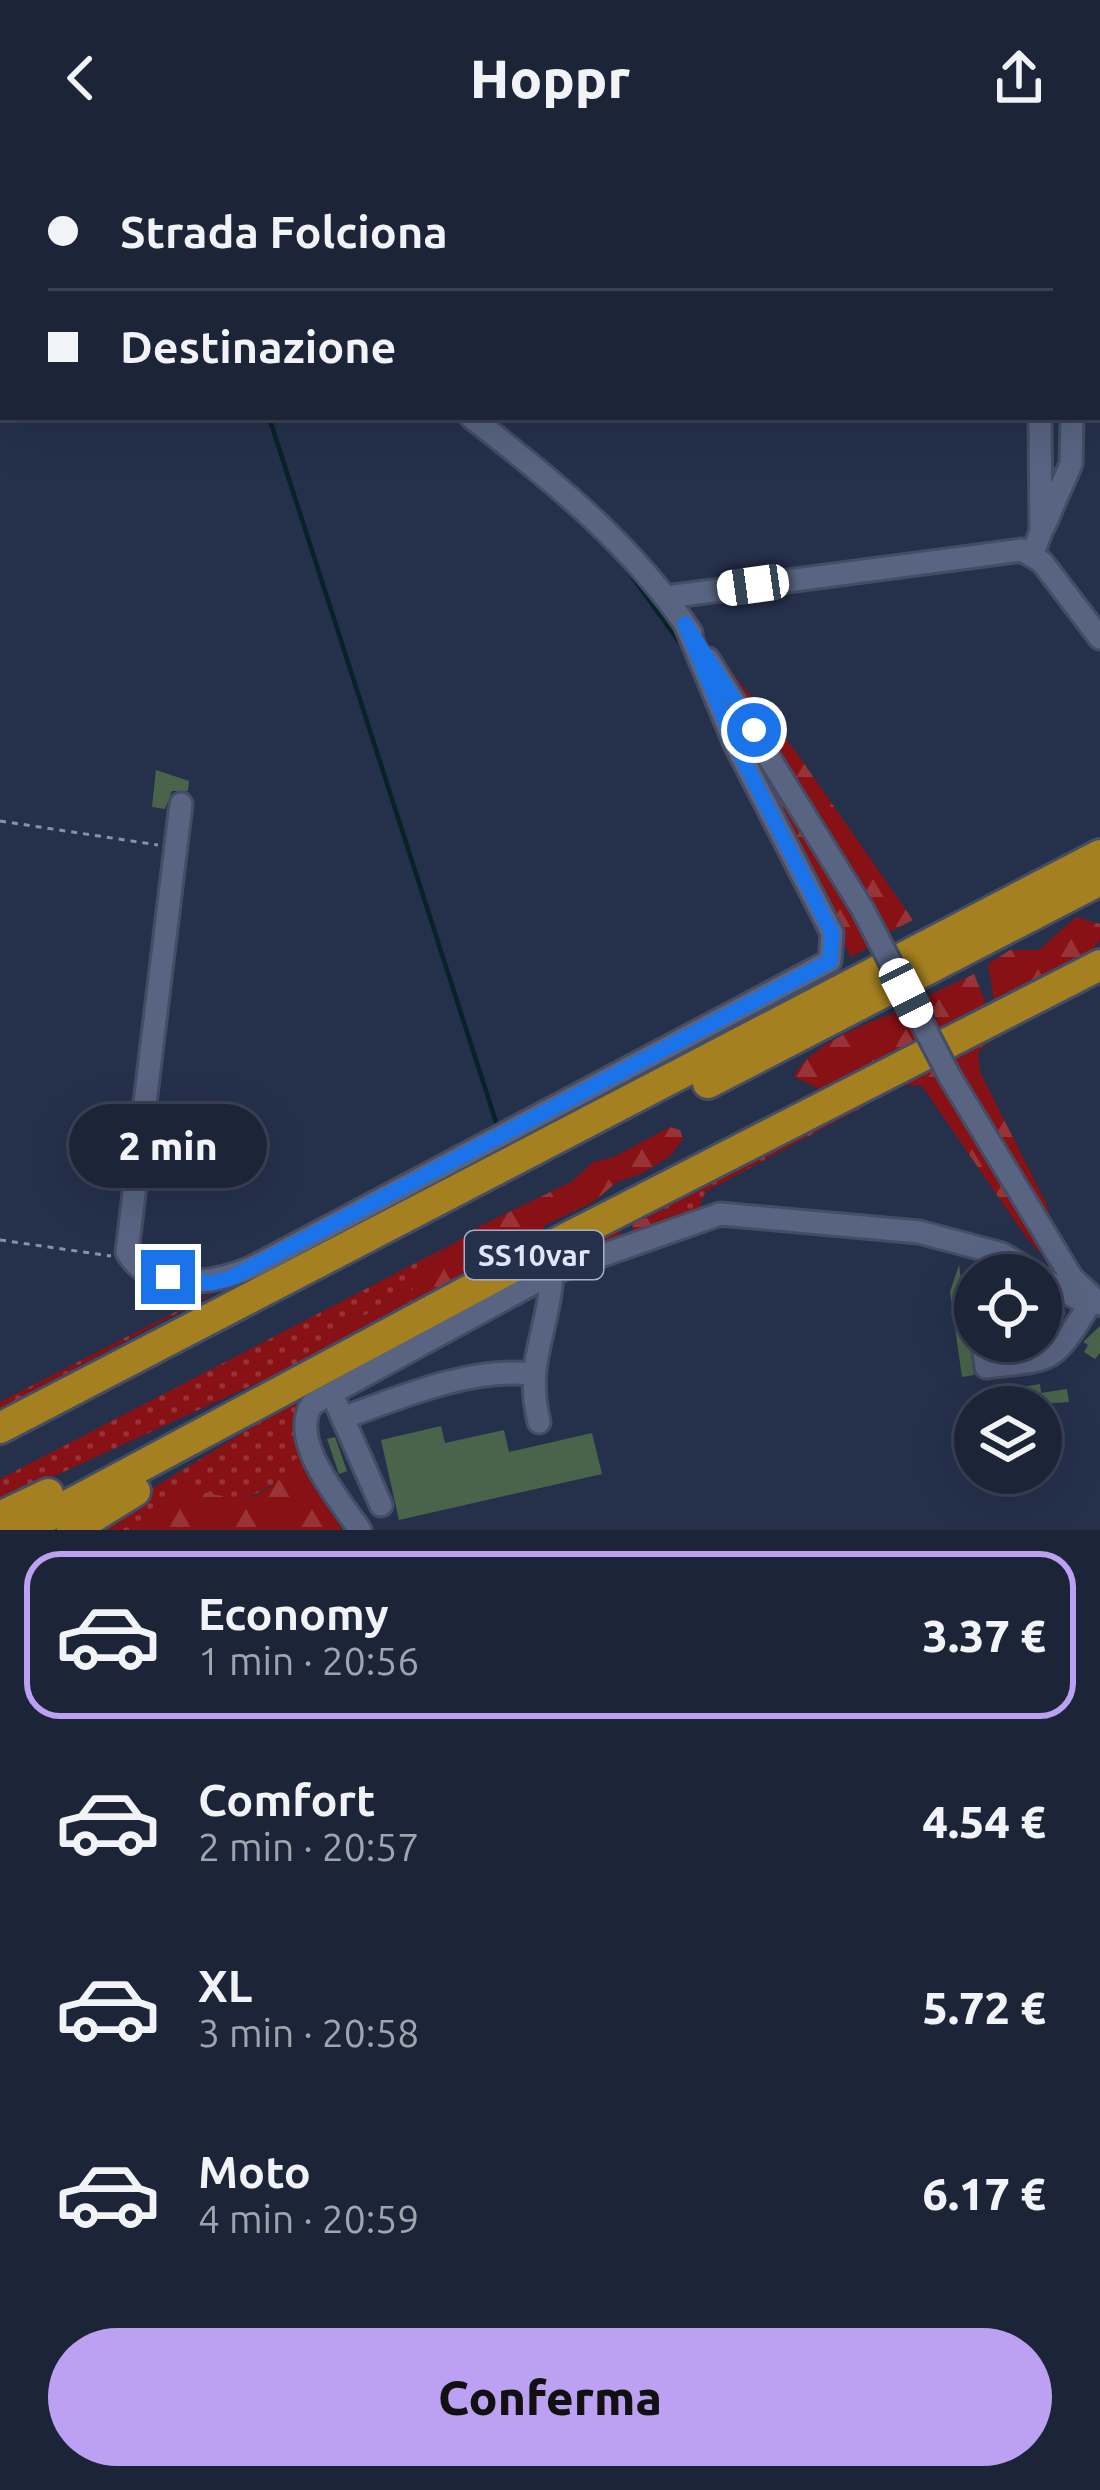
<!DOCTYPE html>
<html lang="it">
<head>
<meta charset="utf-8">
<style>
  body { margin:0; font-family:Ubuntu,sans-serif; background:#252c40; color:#f1f3f6; height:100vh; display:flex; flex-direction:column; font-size:45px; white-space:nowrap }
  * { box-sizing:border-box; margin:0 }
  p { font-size:39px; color:#a0a4ae }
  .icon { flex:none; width:66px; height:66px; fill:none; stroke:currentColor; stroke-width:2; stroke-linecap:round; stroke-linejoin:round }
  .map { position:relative; height:1374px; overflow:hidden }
  .sheet { display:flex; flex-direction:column; background:#1c2438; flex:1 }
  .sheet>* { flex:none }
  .guide { position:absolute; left:0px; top:0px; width:1101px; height:264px; box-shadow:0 12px 48px #0002,0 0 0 3px #3a4153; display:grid; align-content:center; height:264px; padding:0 48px; background:#1c2438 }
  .buttons { position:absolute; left:954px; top:1098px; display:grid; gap:24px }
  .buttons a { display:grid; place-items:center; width:108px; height:108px; border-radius:50%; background:#1c2438; box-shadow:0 12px 48px #0002,0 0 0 3px #3a4153; font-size:60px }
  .end { position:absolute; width:54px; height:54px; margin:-27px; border:15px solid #1a73e8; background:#fff; box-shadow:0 0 0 6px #fff }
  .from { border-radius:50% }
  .bubble { position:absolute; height:84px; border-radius:42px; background:#1c2438; box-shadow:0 12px 48px #0002,0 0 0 3px #3a4153; font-size:39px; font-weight:800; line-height:84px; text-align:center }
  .car { position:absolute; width:36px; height:72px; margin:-36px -18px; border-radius:15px; box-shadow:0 0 9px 3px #0007; background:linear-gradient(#fff 24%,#345 0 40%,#fff 0 76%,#345 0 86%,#fff 0) }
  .guide b { display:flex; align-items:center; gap:42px; height:114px; font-size:45px }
  .guide b+b { border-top:3px solid #3a4153 }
  .guide i { width:30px; height:30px; background:#f1f3f6 }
  ul { padding:21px 0 0; list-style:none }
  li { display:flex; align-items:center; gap:36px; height:168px; margin:0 24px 18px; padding:0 24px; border:6px solid transparent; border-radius:36px }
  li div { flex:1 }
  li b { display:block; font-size:45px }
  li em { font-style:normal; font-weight:800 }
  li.selected { border-color:#bca0f2 }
  li>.icon { width:108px; height:108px; stroke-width:1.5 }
  .button { display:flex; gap:24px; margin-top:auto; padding:24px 48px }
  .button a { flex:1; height:138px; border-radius:72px; background:#bca0f2; color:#111; font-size:48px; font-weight:800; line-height:138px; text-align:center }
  header { display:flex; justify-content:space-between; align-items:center; height:156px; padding:0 48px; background:#1c2438; font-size:54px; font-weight:800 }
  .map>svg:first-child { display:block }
  .grass { fill:url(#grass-dots) }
  .forest { fill:url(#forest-firs) }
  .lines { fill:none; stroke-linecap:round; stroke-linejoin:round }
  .stream { stroke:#082326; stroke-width:4.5 }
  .building { fill:#49644b }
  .minor-casing { stroke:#444d64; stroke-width:27 }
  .highway-casing { stroke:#444d64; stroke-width:36 }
  .path { stroke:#8891a7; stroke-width:3; stroke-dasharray:6 6; stroke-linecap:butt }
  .minor { stroke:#586482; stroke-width:21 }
  .highway { stroke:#a48021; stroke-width:30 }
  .minor-bridge-casing { stroke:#444d64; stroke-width:27; stroke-linecap:butt }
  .minor-bridge { stroke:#586482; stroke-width:21 }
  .route { stroke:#1a73e8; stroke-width:15 }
  .labels { text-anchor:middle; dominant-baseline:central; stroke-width:12; stroke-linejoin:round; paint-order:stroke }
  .shield { fill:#25304b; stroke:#a6afc4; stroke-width:3 }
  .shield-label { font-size:30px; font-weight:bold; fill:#dee6f8 }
</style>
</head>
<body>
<header><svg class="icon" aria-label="back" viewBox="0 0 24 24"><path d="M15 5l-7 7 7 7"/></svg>Hoppr<svg class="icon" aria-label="share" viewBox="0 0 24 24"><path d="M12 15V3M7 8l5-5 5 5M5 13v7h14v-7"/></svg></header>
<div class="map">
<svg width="1100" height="1374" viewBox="0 0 1100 1374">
  <defs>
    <pattern id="grass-dots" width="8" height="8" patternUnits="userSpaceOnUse" patternTransform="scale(3)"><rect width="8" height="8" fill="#871114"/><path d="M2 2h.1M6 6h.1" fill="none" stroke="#983437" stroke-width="1.8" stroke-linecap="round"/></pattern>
    <pattern id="forest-firs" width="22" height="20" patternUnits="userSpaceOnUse" patternTransform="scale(3)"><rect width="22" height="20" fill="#871114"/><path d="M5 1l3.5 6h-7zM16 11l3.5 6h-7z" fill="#983437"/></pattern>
  </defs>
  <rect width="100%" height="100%" fill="#25304b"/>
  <!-- grass -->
  <path class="grass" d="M853,951H863L705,1036L698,1055L659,1053L651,1062L626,1065Z
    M454,1087L421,1112L412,1135L340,1172L318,1199L0,1345V1323Z
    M257,1114L0,1253V1246Z
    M327,1225L296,1249L293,1271L304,1302C271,1330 248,1356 203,1336L139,1374H85Z"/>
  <!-- forest -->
  <path class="forest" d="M719,500L796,596L913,764L887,777Z
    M708,510L794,646L871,790L851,801Z
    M1076,761L1100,768V783L1091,797L994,844L988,808L1010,794H1039Z
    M974,818L987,850L939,872L927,840Z
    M906,854L921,884L824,935L794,921C805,891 876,861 906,854Z
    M1002,874L978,896L980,916L1047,1049L1057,1085L951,898Z
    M926,911H934L1055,1113L1026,1081L922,930L905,929L850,954Z
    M670,971L680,974L683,983L670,1000L643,1017L617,1026L593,1046L543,1070L546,1079L318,1199L340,1172L412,1135L421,1112L474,1073L571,1026L593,1006L614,1001Z
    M694,1053L634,1079L632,1068L620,1069L621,1082L544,1110L626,1065L650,1062L657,1054Z
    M304,1302L308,1322L343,1374H139L183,1333C240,1341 255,1358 295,1303Z"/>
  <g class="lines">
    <!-- stream -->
    <path class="stream" d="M1033,3V0
      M0,4H3
      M269,261L496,966
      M624,409L680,487"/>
  </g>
  <!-- building -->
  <path class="building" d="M156,614L189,625L188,635H172L165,653L152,651Z
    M975,1106L996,1112L1008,1119H967Z
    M959,1109L974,1219L962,1221L950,1136Z
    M1041,1140L1066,1157L1049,1180L1041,1175Z
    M1100,1170V1197L1095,1203L1084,1196L1088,1189L1083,1186Z
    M1040,1228L1041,1237L1067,1233L1069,1246L994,1251L992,1236Z
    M441,1270L445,1287L504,1274L509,1296L592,1277L602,1318L399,1364L381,1284Z
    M335,1281L347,1315L339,1318L327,1283Z"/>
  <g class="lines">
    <defs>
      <path id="minor" d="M20,0L36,3
        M374,0V3
        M1098,138H1100
        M1098,249H1100
        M471,261C552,324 634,390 691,477
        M1044,370L1071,308L1072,261
        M1032,399L1041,376L1040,261
        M667,441L1022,394L1042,406L1100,482
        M708,503L862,752
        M181,648L127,1096C152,1140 221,1127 257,1109L830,805L832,777L735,588L685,468
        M950,921L1072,1122L1100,1148
        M1041,1122L1089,1149
        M983,1185L986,1211C1054,1203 1052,1209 1089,1149
        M337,1249L381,1349
        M343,1262C398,1242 471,1211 530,1218
        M539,1266C524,1205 549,1177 552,1117
        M360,1374C339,1343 288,1285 312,1248L552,1117L720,1058L919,1076L1002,1098L1037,1119"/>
      <path id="highway" d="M708,927L1100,724
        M0,1272L1100,699
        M0,1361L48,1338
        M22,1374L565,1083L1100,809
        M72,1374L135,1335"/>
    </defs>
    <!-- minor casing -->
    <use href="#minor" class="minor-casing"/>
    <!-- highway casing -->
    <use href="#highway" class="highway-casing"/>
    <!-- path -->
    <path class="path" d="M1046,3V0
      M0,665L158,689
      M0,1084L111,1100"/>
    <!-- minor -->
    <use href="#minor" class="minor"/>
    <!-- highway -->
    <use href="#highway" class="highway"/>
    <defs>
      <path id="minor-bridge" d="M862,752L950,921"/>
    </defs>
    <!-- minor-bridge casing -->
    <use href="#minor-bridge" class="minor-bridge-casing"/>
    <!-- minor-bridge -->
    <use href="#minor-bridge" class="minor-bridge"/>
  </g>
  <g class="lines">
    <!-- route -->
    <path class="route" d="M168,1121L212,1127L231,1122L830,805L832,777L735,588L685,468L754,574"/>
  </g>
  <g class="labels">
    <!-- shield labels -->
    <rect class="shield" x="465" y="1075" width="138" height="48" rx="9"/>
    <g class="shield-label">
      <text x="534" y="1099">SS10var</text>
    </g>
  </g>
</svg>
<div class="buttons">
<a><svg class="icon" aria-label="locate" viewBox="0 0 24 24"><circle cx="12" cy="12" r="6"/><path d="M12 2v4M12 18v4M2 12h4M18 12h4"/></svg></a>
<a><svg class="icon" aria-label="layers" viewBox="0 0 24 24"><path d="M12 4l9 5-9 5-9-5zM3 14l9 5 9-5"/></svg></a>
</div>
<i class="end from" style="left:754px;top:574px"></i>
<i class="end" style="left:168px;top:1121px"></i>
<div class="bubble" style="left:69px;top:948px;width:198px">2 min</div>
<i class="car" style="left:753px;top:429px;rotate:262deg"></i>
<i class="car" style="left:906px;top:837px;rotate:153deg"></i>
<div class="guide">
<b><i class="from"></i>Strada Folciona</b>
<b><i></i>Destinazione</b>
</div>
</div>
<section class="sheet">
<ul>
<li class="selected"><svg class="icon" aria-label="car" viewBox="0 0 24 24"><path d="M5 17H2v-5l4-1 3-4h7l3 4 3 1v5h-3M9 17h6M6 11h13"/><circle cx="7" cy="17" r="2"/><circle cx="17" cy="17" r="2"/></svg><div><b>Economy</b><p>1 min · 20:56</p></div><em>3.37 €</em></li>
<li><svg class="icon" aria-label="car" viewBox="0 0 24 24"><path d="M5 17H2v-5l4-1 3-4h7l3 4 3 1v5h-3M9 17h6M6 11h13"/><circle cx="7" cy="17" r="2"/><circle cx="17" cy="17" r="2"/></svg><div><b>Comfort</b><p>2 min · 20:57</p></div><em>4.54 €</em></li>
<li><svg class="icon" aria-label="car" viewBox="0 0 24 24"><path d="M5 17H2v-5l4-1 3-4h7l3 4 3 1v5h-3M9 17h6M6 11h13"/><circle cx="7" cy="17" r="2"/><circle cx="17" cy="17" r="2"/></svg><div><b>XL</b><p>3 min · 20:58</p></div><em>5.72 €</em></li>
<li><svg class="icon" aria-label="car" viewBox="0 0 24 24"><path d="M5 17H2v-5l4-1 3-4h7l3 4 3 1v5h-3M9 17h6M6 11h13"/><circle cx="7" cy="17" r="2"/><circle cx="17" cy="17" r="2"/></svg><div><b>Moto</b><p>4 min · 20:59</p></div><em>6.17 €</em></li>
</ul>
<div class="button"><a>Conferma</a></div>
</section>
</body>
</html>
